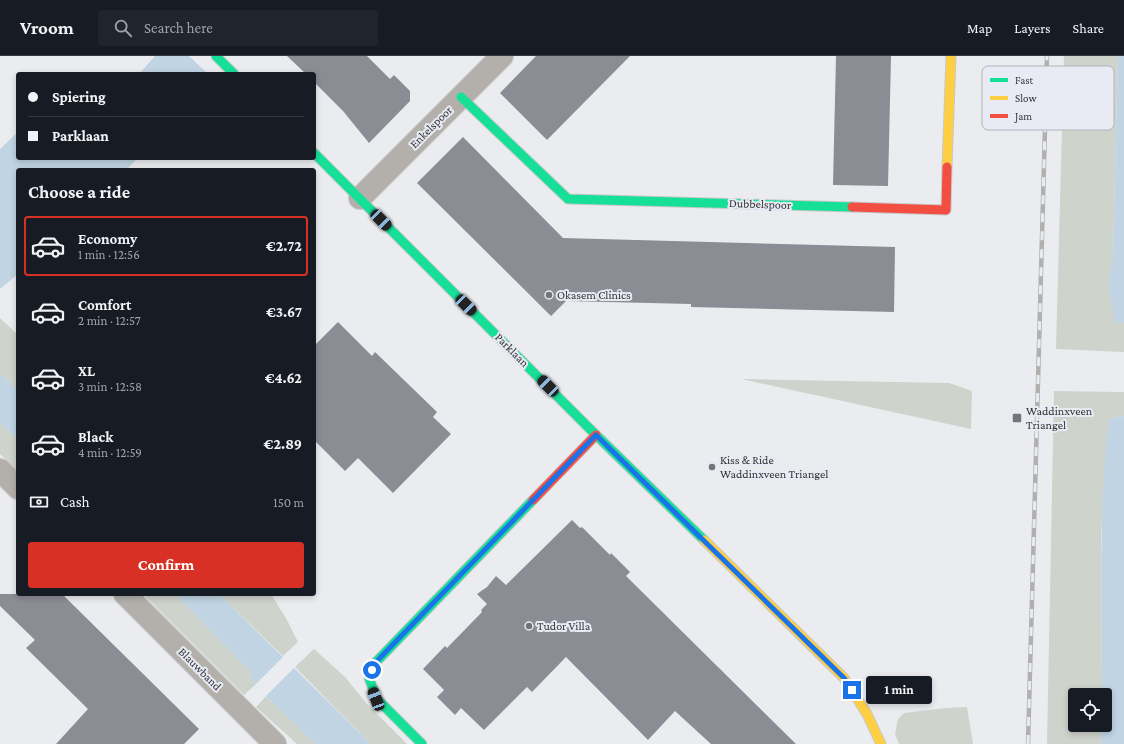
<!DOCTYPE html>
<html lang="en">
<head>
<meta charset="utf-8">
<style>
  body { margin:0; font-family:"Crimson Pro",serif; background:#20242c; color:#f1f3f6; height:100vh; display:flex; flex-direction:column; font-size:15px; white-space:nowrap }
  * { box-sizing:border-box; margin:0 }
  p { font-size:13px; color:#9ea1a6 }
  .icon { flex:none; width:22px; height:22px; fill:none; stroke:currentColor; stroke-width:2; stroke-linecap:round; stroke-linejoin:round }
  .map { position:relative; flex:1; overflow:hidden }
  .side { position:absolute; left:16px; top:112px; width:300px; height:428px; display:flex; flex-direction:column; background:#171b24; border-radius:4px; box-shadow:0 2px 6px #0003 }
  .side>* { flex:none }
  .guide { position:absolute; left:16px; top:16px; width:300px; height:88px; border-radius:4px; box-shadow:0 2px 6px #0003; display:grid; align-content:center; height:88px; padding:0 12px; background:#171b24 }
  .controls { position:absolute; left:1068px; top:632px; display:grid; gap:8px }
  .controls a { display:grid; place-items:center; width:44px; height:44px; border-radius:4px; background:#171b24; box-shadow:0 2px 6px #0003; font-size:20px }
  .end { position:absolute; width:18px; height:18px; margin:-9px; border:5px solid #1a73e8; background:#fff; box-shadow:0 0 0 2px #fff }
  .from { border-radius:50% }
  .bubble { position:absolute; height:28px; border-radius:4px; background:#171b24; box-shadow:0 2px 6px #0003; font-size:13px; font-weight:700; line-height:28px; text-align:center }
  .car { position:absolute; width:12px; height:24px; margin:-12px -6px; border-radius:5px; box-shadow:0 0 3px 1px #0007; background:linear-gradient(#222 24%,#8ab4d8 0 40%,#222 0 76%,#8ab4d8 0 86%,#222 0) }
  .guide b { display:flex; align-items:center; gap:14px; height:38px; font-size:15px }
  .guide b+b { border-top:1px solid #363941 }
  .guide i { width:10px; height:10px; background:#f1f3f6 }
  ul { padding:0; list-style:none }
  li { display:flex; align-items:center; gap:12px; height:60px; margin:0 8px 6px; padding:0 4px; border:2px solid transparent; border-radius:4px }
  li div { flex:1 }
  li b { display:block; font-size:15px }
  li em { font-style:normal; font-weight:700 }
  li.current { border-color:#d93025 }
  li>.icon { width:36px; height:36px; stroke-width:1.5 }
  h2 { padding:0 12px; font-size:18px; line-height:48px }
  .pay { display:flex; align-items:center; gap:10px; height:44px; padding:0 12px; font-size:15px }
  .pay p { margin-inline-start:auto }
  .primary-button { display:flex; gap:8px; margin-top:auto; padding:8px 12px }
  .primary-button a { flex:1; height:46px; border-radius:4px; background:#d93025; color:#fff; font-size:16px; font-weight:700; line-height:46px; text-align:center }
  header { display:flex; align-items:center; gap:24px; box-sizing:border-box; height:56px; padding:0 20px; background:#171b24; border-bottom:1px solid #363941 }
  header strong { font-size:19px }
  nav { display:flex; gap:22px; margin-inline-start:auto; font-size:14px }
  .search { width:280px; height:36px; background:#20242c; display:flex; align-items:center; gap:10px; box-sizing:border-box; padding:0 14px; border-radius:4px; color:#9ea1a6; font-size:15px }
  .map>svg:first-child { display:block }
  .green { fill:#ced3cb }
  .water { fill:#c0d4e3 }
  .pier { fill:#ebecf0 }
  .building { fill:#8b8d94 }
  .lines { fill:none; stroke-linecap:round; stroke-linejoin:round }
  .street-casing { stroke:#c7c8ca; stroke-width:24 }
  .fast-casing { stroke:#c7c8ca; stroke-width:11 }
  .slow-casing { stroke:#c7c8ca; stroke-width:11 }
  .jam-casing { stroke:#c7c8ca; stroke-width:11 }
  .street { stroke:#b3b0ab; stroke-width:22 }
  .fast { stroke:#16e098; stroke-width:9 }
  .slow { stroke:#ffcf43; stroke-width:9 }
  .jam { stroke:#f24e42; stroke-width:9 }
  .rail-casing { stroke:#b0b0ae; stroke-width:4.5 }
  .rail { stroke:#e8ebf3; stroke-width:3; stroke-dasharray:9; stroke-linecap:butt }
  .route { stroke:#1a73e8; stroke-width:5 }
  .poi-dot { fill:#747578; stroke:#e8ebf3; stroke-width:1.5 }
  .labels { text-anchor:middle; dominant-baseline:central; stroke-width:4; stroke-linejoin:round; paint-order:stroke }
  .street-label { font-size:12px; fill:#343538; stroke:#e8ebf3 }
  .poi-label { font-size:12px; fill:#343538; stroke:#e8ebf3; text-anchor:start }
  .key { fill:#e8ebf3; stroke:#b2b4bb; stroke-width:1 }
  .key-label { font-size:11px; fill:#343538 }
</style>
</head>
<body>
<header>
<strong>Vroom</strong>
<div class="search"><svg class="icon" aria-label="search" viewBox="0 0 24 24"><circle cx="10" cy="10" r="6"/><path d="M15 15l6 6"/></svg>Search here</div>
<nav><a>Map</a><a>Layers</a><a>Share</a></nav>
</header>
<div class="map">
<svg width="1124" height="688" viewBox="0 0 1124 688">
  <rect width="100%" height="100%" fill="#ebecf0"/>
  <!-- green -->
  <path class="green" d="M1064,0H1118L1113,197L1109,226L1115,267H1124V296L1056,293Z
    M0,262L18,279V335L0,317Z
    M741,323L949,327L972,335L971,373Z
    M1054,335L1124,336V360L1109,363L1101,479L1102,639H1075V669H1102L1101,688H1047Z
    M0,367L18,383V415L0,398Z
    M143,538H175L249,614L255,629L244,639Z
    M219,538H271L287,564L298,586L283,600Z
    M314,593L345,621L367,648L407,688H371L295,611Z
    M266,640L315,688H297L256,651Z
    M967,651L973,688H899L895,678L898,663L904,657L946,652Z"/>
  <!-- water -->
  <path class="water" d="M155,0H240L222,18H139Z
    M1118,0H1124V267H1115L1111,247L1109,226L1113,197Z
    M18,76V102H138L126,114H18V218L0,233V93Z
    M0,317L18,335V383L0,367Z
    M1124,360V688H1101L1102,669H1105V639H1102C1102,547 1098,454 1109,363Z
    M175,538H219L371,688H315L255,629L249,614Z"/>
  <!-- pier -->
  <path class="pier" d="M189,0H242L225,18H208Z
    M285,599L296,610L266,640L255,629Z"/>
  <!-- building -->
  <path class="building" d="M287,0H367L390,23L394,19L410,35V45L369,87L343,55L314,26V18H306Z
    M536,0H630L547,84L500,37Z
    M836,0H891L888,130L833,129Z
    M463,81L563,182L895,191L894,256L691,251V248L566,245L551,260L417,127Z
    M338,266L372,300L375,296L437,356L433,361L451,378L393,437L358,402L345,415L314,384V290Z
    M572,464L580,472L582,471L610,499L611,497L630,516L626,520L796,688H711L675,655L648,684L566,601L532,636L527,631L484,674L461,652L455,659L437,641L444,634L423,613L445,590L447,592L482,556L481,554L487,548L477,538L487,531L496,520L506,529Z
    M0,538H62L199,673L184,688H56L88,653L26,592L35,584L0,550Z"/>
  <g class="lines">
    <defs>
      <path id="street" d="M360,142L502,0
        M0,414L18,432
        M125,538L275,688"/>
      <path id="fast" d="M216,0L234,18
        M461,41L568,143L852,151
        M314,97L596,379L704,484
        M422,688L377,643L369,622L375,607L533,444"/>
      <path id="slow" d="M947,111L951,0
        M704,484L844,622L867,658L881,688"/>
      <path id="jam" d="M852,151L946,154L947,111
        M533,444L596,379"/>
    </defs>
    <!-- street casing -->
    <use href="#street" class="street-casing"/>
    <!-- fast casing -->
    <use href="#fast" class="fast-casing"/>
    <!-- slow casing -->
    <use href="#slow" class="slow-casing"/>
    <!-- jam casing -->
    <use href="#jam" class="jam-casing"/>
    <!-- street -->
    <use href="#street" class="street"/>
    <!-- fast -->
    <use href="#fast" class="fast"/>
    <!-- slow -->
    <use href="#slow" class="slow"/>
    <!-- jam -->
    <use href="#jam" class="jam"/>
    <defs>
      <path id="rail" d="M1028,688L1047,0"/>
    </defs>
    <!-- rail casing -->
    <use href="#rail" class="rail-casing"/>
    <!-- rail -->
    <use href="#rail" class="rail"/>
  </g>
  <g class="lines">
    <!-- route -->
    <path class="route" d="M372,614L375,607L596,379L844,622L852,634"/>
  </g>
  <!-- markers -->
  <g class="poi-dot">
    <circle cx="549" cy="239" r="4"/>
    <rect x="1012" y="357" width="10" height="10" rx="2"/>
    <circle cx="712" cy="411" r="4"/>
    <circle cx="529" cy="570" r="4"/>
  </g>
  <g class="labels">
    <!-- street labels -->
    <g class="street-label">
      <text transform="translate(431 71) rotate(-45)">Enkelspoor</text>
      <text transform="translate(760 148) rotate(2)">Dubbelspoor</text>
      <text transform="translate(512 294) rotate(45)">Parklaan</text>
      <text transform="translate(200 613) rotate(45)">Blauwband</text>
    </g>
    <!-- poi labels -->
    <g class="poi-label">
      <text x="557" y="239">Okasem Clinics</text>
      <text x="1026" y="355">Waddinxveen<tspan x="1026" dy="14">Triangel</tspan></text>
      <text x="720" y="404">Kiss &amp; Ride<tspan x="720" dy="14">Waddinxveen Triangel</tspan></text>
      <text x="537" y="570">Tudor Villa</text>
    </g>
  </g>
  <!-- legend -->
  <rect x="982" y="10" width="132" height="64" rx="6" class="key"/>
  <rect x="990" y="22" width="18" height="4" fill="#16e098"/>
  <rect x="990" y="40" width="18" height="4" fill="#ffcf43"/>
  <rect x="990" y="58" width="18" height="4" fill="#f24e42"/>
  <g class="key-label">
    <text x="1015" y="28">Fast</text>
    <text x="1015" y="46">Slow</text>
    <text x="1015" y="64">Jam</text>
  </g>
</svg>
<div class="controls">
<a><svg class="icon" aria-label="locate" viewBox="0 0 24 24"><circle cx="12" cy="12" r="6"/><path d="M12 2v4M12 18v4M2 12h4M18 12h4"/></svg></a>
</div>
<i class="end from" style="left:372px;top:614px"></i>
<i class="end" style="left:852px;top:634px"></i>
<div class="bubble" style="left:866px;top:620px;width:66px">1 min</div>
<i class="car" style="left:381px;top:164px;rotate:135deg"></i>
<i class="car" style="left:466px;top:249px;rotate:135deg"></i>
<i class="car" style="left:548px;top:330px;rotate:315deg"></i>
<i class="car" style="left:376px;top:643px;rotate:339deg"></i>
<div class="guide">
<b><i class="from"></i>Spiering</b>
<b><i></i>Parklaan</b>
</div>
<section class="side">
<h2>Choose a ride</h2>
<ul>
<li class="current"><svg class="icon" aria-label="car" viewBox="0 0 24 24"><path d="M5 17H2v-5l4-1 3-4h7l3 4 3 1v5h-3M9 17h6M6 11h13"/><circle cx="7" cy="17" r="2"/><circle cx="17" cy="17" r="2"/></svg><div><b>Economy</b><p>1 min · 12:56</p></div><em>€2.72</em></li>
<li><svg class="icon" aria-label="car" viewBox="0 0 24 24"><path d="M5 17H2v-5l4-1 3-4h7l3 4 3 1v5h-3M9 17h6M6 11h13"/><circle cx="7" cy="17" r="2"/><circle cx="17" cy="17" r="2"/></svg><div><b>Comfort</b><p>2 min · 12:57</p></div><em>€3.67</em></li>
<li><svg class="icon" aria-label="car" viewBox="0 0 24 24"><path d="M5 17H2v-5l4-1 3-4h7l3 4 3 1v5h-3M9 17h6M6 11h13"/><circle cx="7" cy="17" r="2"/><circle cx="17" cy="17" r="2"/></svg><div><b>XL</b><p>3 min · 12:58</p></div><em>€4.62</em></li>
<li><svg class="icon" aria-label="car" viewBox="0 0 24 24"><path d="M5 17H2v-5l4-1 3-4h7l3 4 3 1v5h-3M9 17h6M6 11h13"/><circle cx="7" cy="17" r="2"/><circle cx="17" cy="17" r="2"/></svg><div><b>Black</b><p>4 min · 12:59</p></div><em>€2.89</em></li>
</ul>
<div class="pay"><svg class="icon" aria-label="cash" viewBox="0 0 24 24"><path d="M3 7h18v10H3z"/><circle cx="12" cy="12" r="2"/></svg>Cash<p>150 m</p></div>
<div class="primary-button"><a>Confirm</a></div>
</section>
</div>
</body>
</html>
